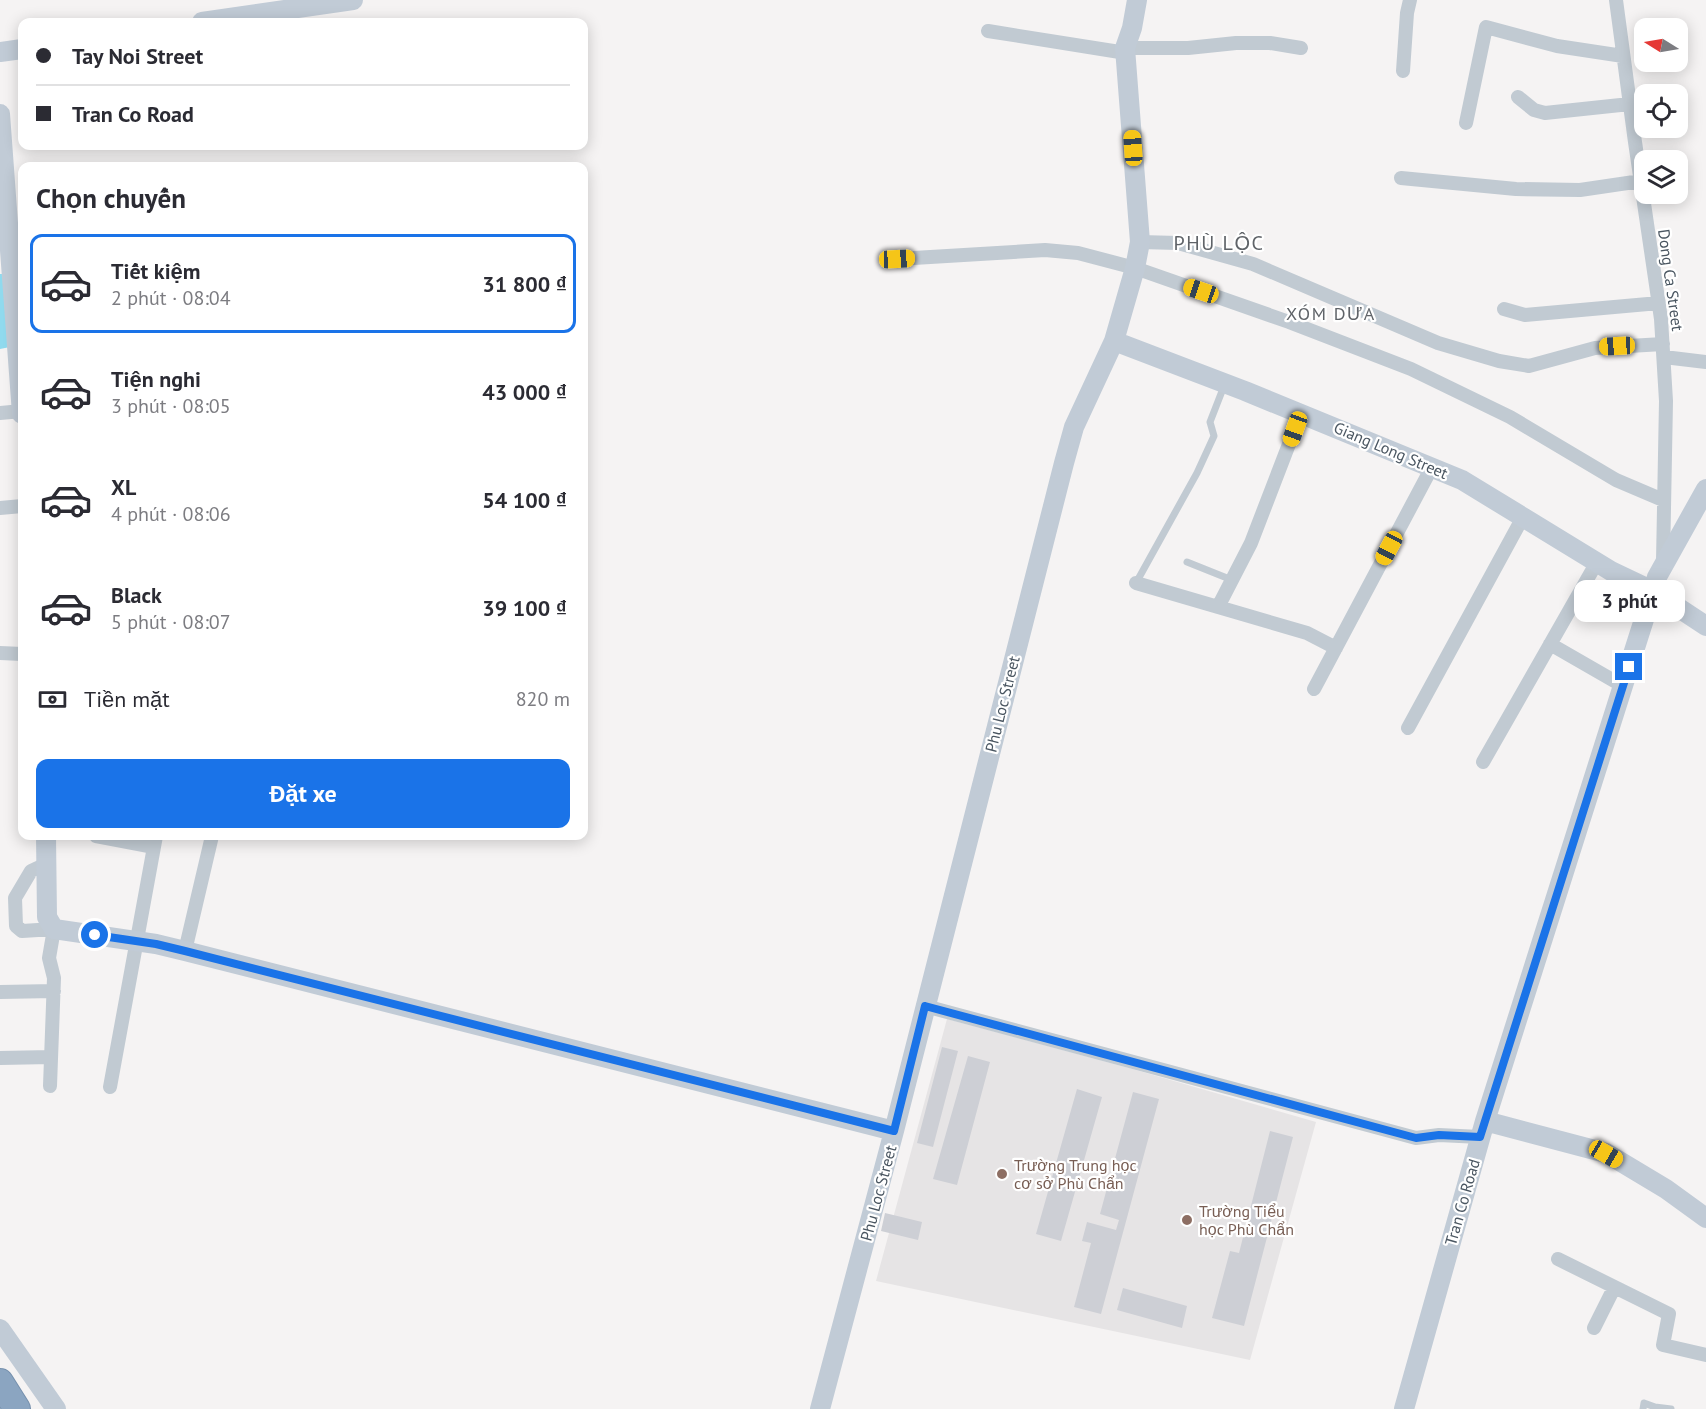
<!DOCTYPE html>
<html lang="vi">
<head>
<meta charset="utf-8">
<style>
  body { margin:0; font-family:"PT Sans",sans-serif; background:#f2f2f3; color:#2b2b33; height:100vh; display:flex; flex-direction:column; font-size:22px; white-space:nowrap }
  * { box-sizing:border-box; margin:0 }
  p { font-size:20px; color:#7c7c81 }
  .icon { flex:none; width:33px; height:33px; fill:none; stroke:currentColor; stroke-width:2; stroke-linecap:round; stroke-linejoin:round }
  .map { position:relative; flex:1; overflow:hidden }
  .side { position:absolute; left:18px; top:162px; width:570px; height:678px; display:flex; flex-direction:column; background:#fff; border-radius:12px; box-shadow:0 3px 15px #0003 }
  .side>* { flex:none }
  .banner { position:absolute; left:18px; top:18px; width:570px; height:132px; border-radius:12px; box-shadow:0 3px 15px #0003; display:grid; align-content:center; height:132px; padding:0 18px; background:#fff }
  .needle { width:39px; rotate:281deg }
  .buttons { position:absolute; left:1634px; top:18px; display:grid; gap:12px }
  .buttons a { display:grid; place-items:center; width:54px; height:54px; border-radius:12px; background:#fff; box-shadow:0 3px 15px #0003; font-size:30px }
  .end { position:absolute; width:27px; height:27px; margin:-14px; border:8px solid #1a73e8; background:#fff; box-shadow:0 0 0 3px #fff }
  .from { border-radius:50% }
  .bubble { position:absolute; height:42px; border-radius:12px; background:#fff; box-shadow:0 3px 15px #0003; font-size:20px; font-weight:700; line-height:42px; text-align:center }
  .car { position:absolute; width:18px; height:36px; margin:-18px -9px; border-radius:8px; box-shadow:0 0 4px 2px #0007; background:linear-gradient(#f5c518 24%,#345 0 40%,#f5c518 0 76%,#345 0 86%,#f5c518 0) }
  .banner b { display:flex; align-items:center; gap:21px; height:57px; font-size:22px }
  .banner b+b { border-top:2px solid #e1e1e2 }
  .banner i { width:15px; height:15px; background:#2b2b33 }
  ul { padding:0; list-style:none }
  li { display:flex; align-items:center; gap:18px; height:99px; margin:0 12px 9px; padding:0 6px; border:3px solid transparent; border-radius:12px }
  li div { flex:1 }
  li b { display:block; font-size:22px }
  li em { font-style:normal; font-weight:700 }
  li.selected { border-color:#1a73e8 }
  li>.icon { width:54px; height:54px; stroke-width:1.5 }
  h2 { padding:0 18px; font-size:27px; line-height:72px }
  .pay { display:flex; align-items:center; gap:15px; height:66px; padding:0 18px; font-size:22px }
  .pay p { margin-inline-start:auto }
  .action { display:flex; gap:12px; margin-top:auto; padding:12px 18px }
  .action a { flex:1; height:69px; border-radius:12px; background:#1a73e8; color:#fff; font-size:24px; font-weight:700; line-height:69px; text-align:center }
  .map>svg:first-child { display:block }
  .education { fill:#e6e4e5 }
  .water { fill:#90daee }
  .building { fill:#cdcfd5 }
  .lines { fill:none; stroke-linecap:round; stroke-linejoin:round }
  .highway-casing { stroke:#7690ad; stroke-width:28 }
  .lane { stroke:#c1cad2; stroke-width:7 }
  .street { stroke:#c1cad2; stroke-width:14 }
  .secondary { stroke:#c1cbd6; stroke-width:20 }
  .highway { stroke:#8ba5c1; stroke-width:26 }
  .route { stroke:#1a73e8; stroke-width:8 }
  .education-dot { fill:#8d6e63; stroke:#fff; stroke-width:2 }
  .labels { text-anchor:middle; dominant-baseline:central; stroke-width:4.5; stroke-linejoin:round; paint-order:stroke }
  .street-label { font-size:16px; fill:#4a5661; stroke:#fff }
  .education-label { font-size:16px; fill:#785e54; stroke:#fff; text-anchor:start }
  .neighbourhood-label { font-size:18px; letter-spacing:1.5px; fill:#5f6368; stroke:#fff }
  .quarter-label { font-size:20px; letter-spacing:1.5px; fill:#5f6368; stroke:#fff }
</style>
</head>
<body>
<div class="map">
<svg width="1706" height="1409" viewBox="0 0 1706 1409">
  <rect width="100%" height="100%" fill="#f5f3f3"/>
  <!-- education -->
  <path class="education" d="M947,1019L1129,1068L1316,1122L1250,1360L876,1281Z"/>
  <!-- water -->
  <path class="water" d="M0,274H7L10,347L0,349Z"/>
  <!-- building -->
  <path class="building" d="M942,1047L958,1051L933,1147L917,1143Z
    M968,1056L990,1062L957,1185L933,1179Z
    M1077,1089L1102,1097L1061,1241L1036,1234Z
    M1133,1092L1159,1099L1101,1314L1074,1307L1091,1243L1082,1241L1087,1222L1116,1230L1119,1220L1100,1214Z
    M1270,1131L1293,1137L1244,1326L1212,1318L1230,1251L1239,1253Z
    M885,1213L922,1222L918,1240L881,1231Z
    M1123,1288L1187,1306L1182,1328L1117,1310Z"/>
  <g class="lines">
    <defs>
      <path id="highway" d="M0,1382L17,1409"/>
    </defs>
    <!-- highway casing -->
    <use href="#highway" class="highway-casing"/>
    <!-- lane -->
    <path class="lane" d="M1187,562L1232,580
      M1136,583L1197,473L1214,436L1210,422L1224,386
      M1643,1409L1644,1403L1655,1407L1671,1409"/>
    <!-- street -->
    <path class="street" d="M1616,0L1635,142L1661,319L1666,401L1663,562
      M988,31L1126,53
      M1125,48H1188L1236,43H1270L1301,48
      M1403,71L1407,13L1410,0
      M1518,97L1534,110L1545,113L1630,104
      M1466,123L1486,27L1557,46L1623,56
      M1401,178L1516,189L1580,190L1641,181
      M1140,242L1178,243L1253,264L1438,343L1499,361L1529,366L1595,348L1663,344
      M897,259L1045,250L1078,253L1135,268L1289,322L1411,369L1510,417L1616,480L1663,500
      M1504,309L1525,315L1659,303
      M1664,357L1706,362
      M0,413L22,411
      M0,508L22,506
      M1136,583L1307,633L1336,648
      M1218,607L1251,543L1301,413
      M1550,644L1623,686
      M0,653L22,654
      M1314,689L1432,467
      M1408,728L1523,517
      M1483,762L1597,562
      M96,836L154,847
      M46,864L31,871L15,898L16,926L22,931L54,929L49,958L54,978L50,1086
      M185,951L212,836
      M0,992L54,991
      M925,1006L1416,1138L1439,1135L1480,1137
      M0,1058L51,1057
      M110,1087L156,836
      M1558,1259L1669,1314L1663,1345L1706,1355
      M1594,1328L1614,1288"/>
    <!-- secondary -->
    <path class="secondary" d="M202,22L353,0
      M0,52L22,49
      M0,114L22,414
      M1114,341L1245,391L1462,480L1611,571L1653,591L1706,626
      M46,836L47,917L54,929L156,944L185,951L894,1131
      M1485,1121L1606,1153L1666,1189L1706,1218
      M0,1329L56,1409
      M820,1409L894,1131L1064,463L1074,427L1114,341L1135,268L1140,242L1125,48L1132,28L1137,0
      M1404,1409L1485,1121L1653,591L1657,577L1706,489"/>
    <!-- highway -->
    <use href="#highway" class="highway"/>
  </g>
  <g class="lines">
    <!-- route -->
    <path class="route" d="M95,935L156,944L185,951L894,1131L925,1006L1416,1138L1439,1135L1480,1137L1629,667"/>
  </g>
  <!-- markers -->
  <g class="education-dot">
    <circle cx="1002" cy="1174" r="6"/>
    <circle cx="1187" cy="1220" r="6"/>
  </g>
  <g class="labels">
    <!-- street labels -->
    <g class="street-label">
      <text transform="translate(1671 280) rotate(82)">Dong Ca Street</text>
      <text transform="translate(1391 450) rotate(23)">Giang Long Street</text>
      <text transform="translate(1002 704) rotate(-76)">Phu Loc Street</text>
      <text transform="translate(878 1193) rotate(-75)">Phu Loc Street</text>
      <text transform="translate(1462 1202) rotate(-74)">Tran Co Road</text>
    </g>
    <!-- education labels -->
    <g class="education-label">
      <text x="1014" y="1165">Trường Trung học<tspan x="1014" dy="18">cơ sở Phù Chẩn</tspan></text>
      <text x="1199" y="1211">Trường Tiểu<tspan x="1199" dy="18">học Phù Chẩn</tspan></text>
    </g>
    <!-- neighbourhood labels -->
    <g class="neighbourhood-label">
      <text x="1331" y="313">XÓM DƯA</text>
    </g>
    <!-- quarter labels -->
    <g class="quarter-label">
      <text x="1219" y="243">PHÙ LỘC</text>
    </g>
  </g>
</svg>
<div class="buttons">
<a><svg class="needle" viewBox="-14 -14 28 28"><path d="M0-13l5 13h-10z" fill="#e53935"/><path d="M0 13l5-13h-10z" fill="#7c7c81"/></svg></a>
<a><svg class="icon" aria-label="locate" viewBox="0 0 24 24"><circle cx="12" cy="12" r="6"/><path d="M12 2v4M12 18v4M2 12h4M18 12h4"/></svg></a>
<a><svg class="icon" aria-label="layers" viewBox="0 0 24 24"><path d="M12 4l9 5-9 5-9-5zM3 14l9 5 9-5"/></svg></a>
</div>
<i class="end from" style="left:95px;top:935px"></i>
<i class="end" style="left:1629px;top:667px"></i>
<div class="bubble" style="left:1574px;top:580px;width:111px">3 phút</div>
<i class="car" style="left:1133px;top:148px;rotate:356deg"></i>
<i class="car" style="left:897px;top:259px;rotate:87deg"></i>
<i class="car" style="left:1201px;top:291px;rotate:289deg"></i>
<i class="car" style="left:1617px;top:346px;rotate:267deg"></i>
<i class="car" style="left:1295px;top:429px;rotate:200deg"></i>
<i class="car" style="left:1389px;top:548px;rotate:208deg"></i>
<i class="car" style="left:1606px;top:1154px;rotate:120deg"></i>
<div class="banner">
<b><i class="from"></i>Tay Noi Street</b>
<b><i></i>Tran Co Road</b>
</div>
<section class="side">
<h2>Chọn chuyến</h2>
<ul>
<li class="selected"><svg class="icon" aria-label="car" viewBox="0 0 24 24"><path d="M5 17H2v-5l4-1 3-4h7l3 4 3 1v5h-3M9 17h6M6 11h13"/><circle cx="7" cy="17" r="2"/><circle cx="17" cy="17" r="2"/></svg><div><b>Tiết kiệm</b><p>2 phút · 08:04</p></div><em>31 800 ₫</em></li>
<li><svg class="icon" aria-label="car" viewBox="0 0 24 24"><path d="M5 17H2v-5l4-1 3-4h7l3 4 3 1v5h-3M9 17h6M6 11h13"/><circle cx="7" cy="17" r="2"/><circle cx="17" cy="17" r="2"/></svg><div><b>Tiện nghi</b><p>3 phút · 08:05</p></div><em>43 000 ₫</em></li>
<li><svg class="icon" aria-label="car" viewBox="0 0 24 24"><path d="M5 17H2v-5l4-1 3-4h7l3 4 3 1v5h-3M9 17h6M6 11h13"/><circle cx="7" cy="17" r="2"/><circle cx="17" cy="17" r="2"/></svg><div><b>XL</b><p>4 phút · 08:06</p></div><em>54 100 ₫</em></li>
<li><svg class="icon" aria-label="car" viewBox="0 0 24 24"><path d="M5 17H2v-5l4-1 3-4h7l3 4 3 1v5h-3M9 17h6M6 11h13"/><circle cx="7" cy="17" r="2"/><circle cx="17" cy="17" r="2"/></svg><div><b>Black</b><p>5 phút · 08:07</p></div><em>39 100 ₫</em></li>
</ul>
<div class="pay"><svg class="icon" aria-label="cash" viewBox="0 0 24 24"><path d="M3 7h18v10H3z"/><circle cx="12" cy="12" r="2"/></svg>Tiền mặt<p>820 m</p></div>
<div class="action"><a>Đặt xe</a></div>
</section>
</div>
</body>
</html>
